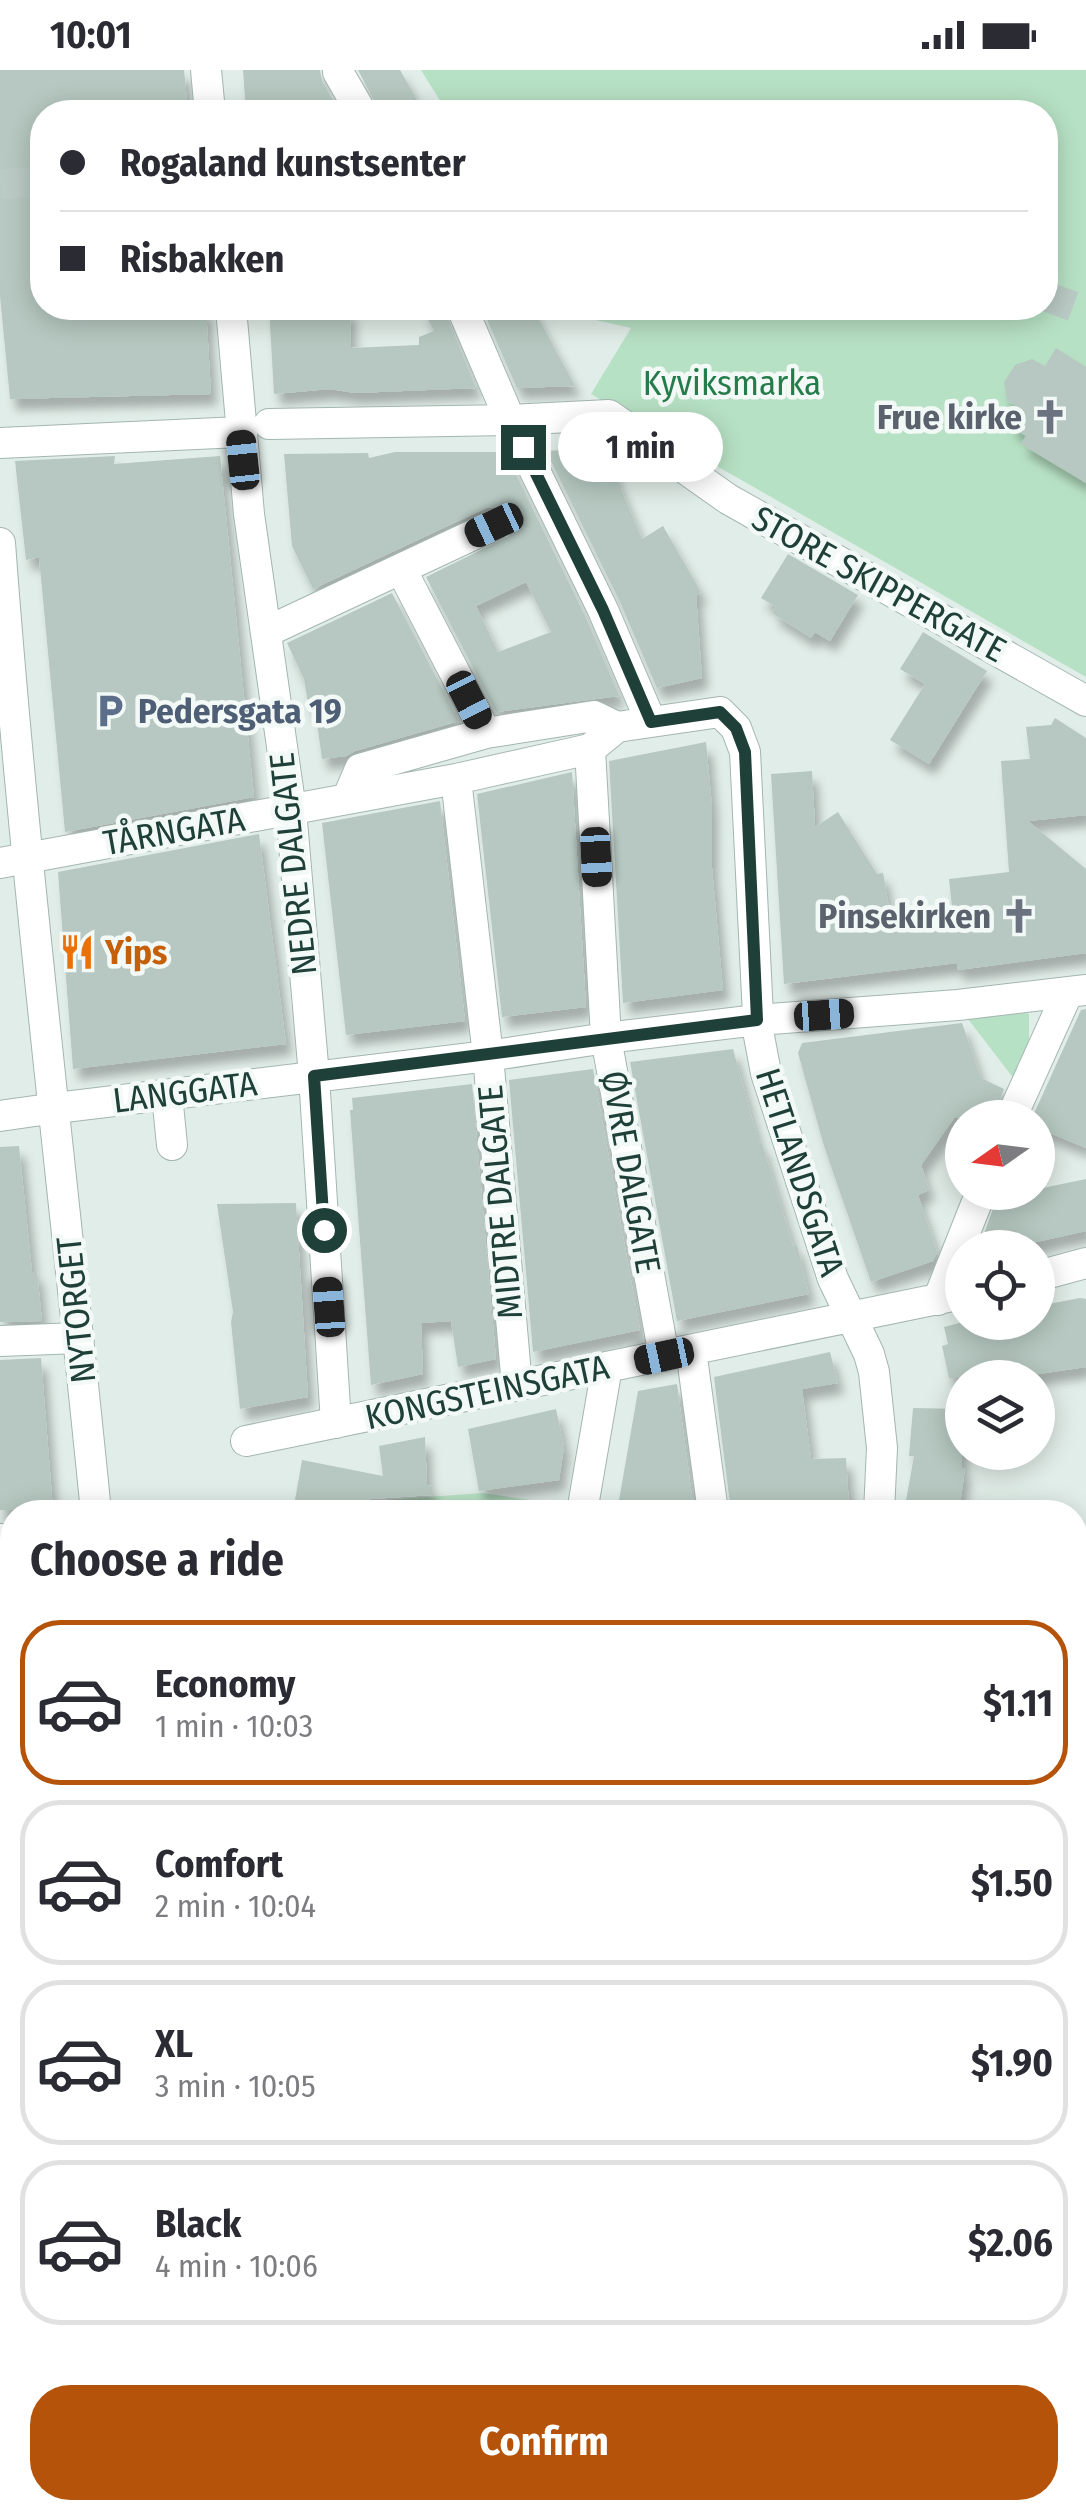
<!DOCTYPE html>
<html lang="en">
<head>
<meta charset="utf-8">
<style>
  body { margin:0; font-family:"Fira Sans Condensed",sans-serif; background:#f2f2f3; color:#2b2b33; height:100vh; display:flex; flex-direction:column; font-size:38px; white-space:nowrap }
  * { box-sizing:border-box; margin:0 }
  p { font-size:32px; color:#7c7c81 }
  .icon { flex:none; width:55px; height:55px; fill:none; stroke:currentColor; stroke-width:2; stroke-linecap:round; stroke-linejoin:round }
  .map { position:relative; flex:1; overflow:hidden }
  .details { position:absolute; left:0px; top:1430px; width:1088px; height:1020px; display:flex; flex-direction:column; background:#fff; border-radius:40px 40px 0 0; box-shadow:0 5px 25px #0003 }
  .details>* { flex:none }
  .guide { position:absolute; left:30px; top:30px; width:1028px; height:220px; border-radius:40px; box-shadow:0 5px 25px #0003; display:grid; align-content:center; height:220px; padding:0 30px; background:#fff }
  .needle { width:65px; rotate:256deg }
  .buttons { position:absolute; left:945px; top:1030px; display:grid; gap:20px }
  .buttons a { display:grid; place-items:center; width:110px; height:110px; border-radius:50%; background:#fff; box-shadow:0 5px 25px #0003; font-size:50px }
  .end { position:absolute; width:45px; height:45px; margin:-22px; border:12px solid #1f4038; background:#fff; box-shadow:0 0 0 5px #fff }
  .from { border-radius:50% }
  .bubble { position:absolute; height:70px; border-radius:35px; background:#fff; box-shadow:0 5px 25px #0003; font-size:32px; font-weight:700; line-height:70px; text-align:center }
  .car { position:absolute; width:30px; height:60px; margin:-30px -15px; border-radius:12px; box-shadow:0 0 8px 2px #0007; background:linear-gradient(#222 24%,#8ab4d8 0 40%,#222 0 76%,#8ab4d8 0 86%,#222 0) }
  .guide b { display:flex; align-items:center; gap:35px; height:95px; font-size:38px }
  .guide b+b { border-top:2px solid #e1e1e2 }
  .guide i { width:25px; height:25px; background:#2b2b33 }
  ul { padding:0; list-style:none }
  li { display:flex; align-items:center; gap:30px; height:165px; margin:0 20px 15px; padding:0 10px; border:5px solid #e1e1e2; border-radius:40px }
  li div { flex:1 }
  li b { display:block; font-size:38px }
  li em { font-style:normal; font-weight:700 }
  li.active { border-color:#b45309 }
  li>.icon { width:90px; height:90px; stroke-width:1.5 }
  h2 { padding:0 30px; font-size:45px; line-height:120px }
  .cta { display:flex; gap:20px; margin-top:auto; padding:20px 30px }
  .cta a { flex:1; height:115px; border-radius:40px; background:#b45309; color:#fff; font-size:40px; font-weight:700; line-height:115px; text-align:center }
  .status { display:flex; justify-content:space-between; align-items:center; height:70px; padding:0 50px; background:#fff; direction:ltr }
  .status svg { height:28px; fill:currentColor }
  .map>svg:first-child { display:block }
  .green { fill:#b7e1c4 }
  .building { fill:#b6c8c1; fill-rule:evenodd; filter:url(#shadow) }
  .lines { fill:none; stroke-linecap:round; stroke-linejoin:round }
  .primary-tunnel { stroke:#bacac5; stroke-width:30; stroke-dasharray:30 15; stroke-linecap:butt }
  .minor-casing { stroke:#a3b6b0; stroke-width:32 }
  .tertiary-casing { stroke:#a3b6b0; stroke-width:32 }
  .minor { stroke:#fff; stroke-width:30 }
  .tertiary { stroke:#fff; stroke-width:30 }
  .route { stroke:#1f4038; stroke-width:12 }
  .labels { text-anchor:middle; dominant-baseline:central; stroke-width:9; stroke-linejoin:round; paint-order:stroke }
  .park-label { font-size:35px; fill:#257c4a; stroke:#f2f9f6 }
  .worship-label { font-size:35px; font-weight:bold; fill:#5b616d; stroke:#f2f9f6; text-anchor:end }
  .street-label { font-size:35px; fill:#1f4038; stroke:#f2f9f6 }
  .service-label { font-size:35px; font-weight:bold; fill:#4e5e75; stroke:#f2f9f6; text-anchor:start }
  .food-label { font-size:35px; font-weight:bold; fill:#c56008; stroke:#f2f9f6; text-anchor:start }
</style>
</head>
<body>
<div class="status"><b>10:01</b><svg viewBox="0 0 49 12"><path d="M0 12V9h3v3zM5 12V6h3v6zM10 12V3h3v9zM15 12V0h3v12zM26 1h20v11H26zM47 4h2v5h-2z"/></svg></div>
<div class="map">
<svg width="1086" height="2450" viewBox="0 0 1086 2450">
  <defs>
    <filter id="shadow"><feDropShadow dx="6" dy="11" stdDeviation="5" flood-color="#0004"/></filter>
  </defs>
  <rect width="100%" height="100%" fill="#e1ede8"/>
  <!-- green -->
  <path class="green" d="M421,0H1086V607L591,324L631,258L565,243L562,238H1045V42H447Z
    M1025,943L1029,944V970L1014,1009L968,949Z
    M482,1423L552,1433L550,1442H370L373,1431Z
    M1086,2295V2450H910L926,2438H1075V2305Z"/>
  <!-- building -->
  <path class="building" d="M0,0H184L188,42H42V238H206L211,324L10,329L0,226Z
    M243,0H320L322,11L340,42H246Z
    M358,0H400L424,42H380Z
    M269,238H350L351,278L419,275V267L434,261L422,238H444L476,318L355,323L330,319L274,324Z
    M482,238H533L575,316L517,318Z
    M1056,278L1086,297V413L1021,374L1026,366L1009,356L1020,338L1007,331L1004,312L1015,295L1032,289L1045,296Z
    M560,378H604L642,469L663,456L701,522L696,525L702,608L657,618L620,532L546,381L561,380Z
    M395,382H505L586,548L619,626L496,642L426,507L509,466L511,448L505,440L497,437L486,438L313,519L292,476L284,384L368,383L369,388ZM526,512L551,562L498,582L476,536Z
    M115,386L114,394L220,386L254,727L65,762L39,487L26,490L15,391Z
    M788,484L858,525L830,571L815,562L811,568L772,543L776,537L761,528Z
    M392,523L459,651L355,681L346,686L322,689L315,638L309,639L304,609L287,573Z
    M923,562L987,601L929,694L890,670L925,614L900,599Z
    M1055,648L1086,668V745L1028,751L1086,799V883L958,900L957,893L784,914L771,704L812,701L815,757L838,742L877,804L883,803L892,856L898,855L899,862L954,855L949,809L1009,802L1001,691L1030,689L1026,657L1051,655Z
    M706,672L712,737V798L723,920L623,933L609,691Z
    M572,702L586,937L502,947L477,724Z
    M440,731L465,951L346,965L322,753Z
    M259,764L286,974L73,999L58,802Z
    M1086,939V1078L1038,1058V1048H1032L1081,940Z
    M962,953L981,1008L1004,1019L993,1048H954L921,1095L929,1120L918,1125L937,1182L933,1191L871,1212L824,1076L798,983L802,973Z
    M733,979L759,1074L762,1073L793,1176L797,1175L809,1224L677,1251L630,992Z
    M593,999L640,1260L533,1282L509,1010Z
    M472,1014L496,1289L458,1297L451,1251L421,1253L423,1304L371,1315L350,1040H353L352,1028Z
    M19,1076L32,1202H37L42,1251L0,1252V1077Z
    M1086,1109V1161L1009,1178H979L999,1122H1038V1119Z
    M296,1133L308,1327L240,1339L231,1252L233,1242L217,1134Z
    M1080,1228L1086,1229V1297L1011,1308H949L942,1276L948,1274L944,1257L963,1252H1038V1236Z
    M830,1282L838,1313L802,1319L811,1389L846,1388L849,1436L781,1437L764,1442H731L714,1307Z
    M41,1288L53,1440H0V1290Z
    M677,1314L694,1442H617L638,1321Z
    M913,1338L962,1339V1398H965L959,1442H904L914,1386H909Z
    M556,1339L564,1377L559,1410L479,1421L468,1359Z
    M425,1367L427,1415L432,1416V1425L371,1429L368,1442H310L312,1434L295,1430L302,1390L383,1406L379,1376Z"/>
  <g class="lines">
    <!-- primary-tunnel -->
    <path class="primary-tunnel" d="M0,114L42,112
      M1045,226L1086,241"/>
    <defs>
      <path id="minor" d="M206,0L210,42
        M338,2L361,42
        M231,238L249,444L291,740L314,1006L336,1353
        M462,238L510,350L603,540L651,652
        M269,354L510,350L609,345L728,429L1086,631
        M0,373L240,362
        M401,499L486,663
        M266,562L494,455
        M590,679L606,968L664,1286
        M456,709L488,986L517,1316
        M347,729L360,699L486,663L594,646L617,657
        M0,793L456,709L590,679L617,657L720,642L736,658L745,682L759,966L766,1003L833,1209L869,1284L874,1302L882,1378L879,1442
        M167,1025L172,1075
        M56,1038L488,986L606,968L757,950L958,935L1086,920
        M1011,1048L1068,922
        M1038,1206L1086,1193
        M938,1230L981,1122
        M0,1271L79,1268
        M691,1280L713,1442
        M246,1371L962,1224
        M582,1442L607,1297
        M0,1469H12
        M1075,1615L1086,1614
        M0,1670L12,1671
        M0,1830L12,1831
        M0,1910L12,1903
        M307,2450L309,2438"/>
      <path id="tertiary" d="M0,473C24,797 64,1119 96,1442
        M0,1046L56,1038
        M1075,1935L1086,1933
        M1075,2264L1086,2254
        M0,2358L12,2361
        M350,2438L416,2450
        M861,2450L883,2438"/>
    </defs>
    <!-- minor casing -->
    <use href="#minor" class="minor-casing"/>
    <!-- tertiary casing -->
    <use href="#tertiary" class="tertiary-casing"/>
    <!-- minor -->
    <use href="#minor" class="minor"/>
    <!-- tertiary -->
    <use href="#tertiary" class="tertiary"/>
  </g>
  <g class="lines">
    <!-- route -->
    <path class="route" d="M324,1160L314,1006L757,950L745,682L736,658L720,642L651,652L603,540L523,377"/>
  </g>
  <!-- icons -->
  <defs>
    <symbol id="church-bare" viewBox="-9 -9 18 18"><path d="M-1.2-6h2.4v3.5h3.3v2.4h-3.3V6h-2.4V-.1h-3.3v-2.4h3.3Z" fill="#6b7280" stroke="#f2f9f6" stroke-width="2.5" paint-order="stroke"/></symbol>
    <symbol id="parking-bare" viewBox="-9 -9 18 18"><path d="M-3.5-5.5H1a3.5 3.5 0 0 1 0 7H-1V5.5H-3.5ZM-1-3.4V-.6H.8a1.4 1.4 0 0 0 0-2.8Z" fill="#5c6f8a" stroke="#f2f9f6" stroke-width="2.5" paint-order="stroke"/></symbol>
    <symbol id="restaurant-bare" viewBox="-9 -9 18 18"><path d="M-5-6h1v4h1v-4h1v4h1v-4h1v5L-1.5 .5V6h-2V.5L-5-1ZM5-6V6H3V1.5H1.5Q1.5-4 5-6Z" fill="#e8710a" stroke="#f2f9f6" stroke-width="2.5" paint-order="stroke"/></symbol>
  </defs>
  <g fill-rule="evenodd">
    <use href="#church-bare" x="1025" y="322" width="50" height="50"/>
    <use href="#parking-bare" x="85" y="616" width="50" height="50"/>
    <use href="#church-bare" x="994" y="821" width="50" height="50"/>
    <use href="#restaurant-bare" x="52" y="857" width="50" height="50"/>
  </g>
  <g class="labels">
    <!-- park labels -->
    <g class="park-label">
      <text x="732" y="313">Kyviksmarka</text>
    </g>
    <!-- worship labels -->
    <g class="worship-label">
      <text x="1022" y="347">Frue kirke</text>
      <text x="991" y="846">Pinsekirken</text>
    </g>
    <!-- street labels -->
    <g class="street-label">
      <text transform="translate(879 514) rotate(29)">STORE SKIPPERGATE</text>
      <text transform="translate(174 761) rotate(-10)">TÅRNGATA</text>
      <text transform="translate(293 794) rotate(-96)">NEDRE DALGATE</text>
      <text transform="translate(185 1022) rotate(-7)">LANGGATA</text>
      <text transform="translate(631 1102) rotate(80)">ØVRE DALGATE</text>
      <text transform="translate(800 1102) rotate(72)">HETLANDSGATA</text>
      <text transform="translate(500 1132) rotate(-95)">MIDTRE DALGATE</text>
      <text transform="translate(76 1240) rotate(-96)">NYTORGET</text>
      <text transform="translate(487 1322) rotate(-12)">KONGSTEINSGATA</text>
    </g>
    <!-- service labels -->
    <g class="service-label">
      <text x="138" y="641">Pedersgata 19</text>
    </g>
    <!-- food labels -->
    <g class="food-label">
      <text x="105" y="882">Yips</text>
    </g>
  </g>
</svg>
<div class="buttons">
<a><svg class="needle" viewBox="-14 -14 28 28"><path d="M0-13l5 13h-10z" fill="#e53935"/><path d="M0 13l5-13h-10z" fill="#7c7c81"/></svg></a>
<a><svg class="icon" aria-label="locate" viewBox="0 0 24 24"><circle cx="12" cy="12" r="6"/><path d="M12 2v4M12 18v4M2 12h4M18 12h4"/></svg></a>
<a><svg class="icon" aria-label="layers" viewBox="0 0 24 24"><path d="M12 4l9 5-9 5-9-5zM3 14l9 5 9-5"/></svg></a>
</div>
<i class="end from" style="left:324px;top:1160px"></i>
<i class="end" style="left:523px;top:377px"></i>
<div class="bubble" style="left:558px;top:342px;width:165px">1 min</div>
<i class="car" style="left:243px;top:390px;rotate:354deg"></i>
<i class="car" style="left:494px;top:455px;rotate:245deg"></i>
<i class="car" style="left:469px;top:630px;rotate:153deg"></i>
<i class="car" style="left:596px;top:787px;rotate:177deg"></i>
<i class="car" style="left:824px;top:945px;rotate:86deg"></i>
<i class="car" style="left:329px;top:1237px;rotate:356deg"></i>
<i class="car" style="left:664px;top:1286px;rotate:258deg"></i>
<div class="guide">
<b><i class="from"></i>Rogaland kunstsenter</b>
<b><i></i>Risbakken</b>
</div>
<section class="details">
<h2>Choose a ride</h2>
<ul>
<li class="active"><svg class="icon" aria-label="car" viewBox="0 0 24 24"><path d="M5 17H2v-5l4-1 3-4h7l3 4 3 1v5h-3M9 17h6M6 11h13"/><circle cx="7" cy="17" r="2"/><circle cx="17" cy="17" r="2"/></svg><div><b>Economy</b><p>1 min · 10:03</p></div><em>$1.11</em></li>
<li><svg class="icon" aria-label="car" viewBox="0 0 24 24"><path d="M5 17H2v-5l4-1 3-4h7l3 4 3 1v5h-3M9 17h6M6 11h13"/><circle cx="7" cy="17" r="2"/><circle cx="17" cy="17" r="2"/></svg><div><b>Comfort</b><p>2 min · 10:04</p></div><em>$1.50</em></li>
<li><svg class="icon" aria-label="car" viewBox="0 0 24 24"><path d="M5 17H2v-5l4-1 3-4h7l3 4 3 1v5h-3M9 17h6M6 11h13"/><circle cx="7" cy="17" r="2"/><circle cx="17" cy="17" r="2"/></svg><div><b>XL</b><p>3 min · 10:05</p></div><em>$1.90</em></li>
<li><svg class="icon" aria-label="car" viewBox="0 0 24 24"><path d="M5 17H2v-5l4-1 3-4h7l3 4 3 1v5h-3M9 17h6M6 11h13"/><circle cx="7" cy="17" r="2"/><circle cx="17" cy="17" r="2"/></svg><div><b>Black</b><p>4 min · 10:06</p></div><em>$2.06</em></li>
</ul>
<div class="cta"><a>Confirm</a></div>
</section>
</div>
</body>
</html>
